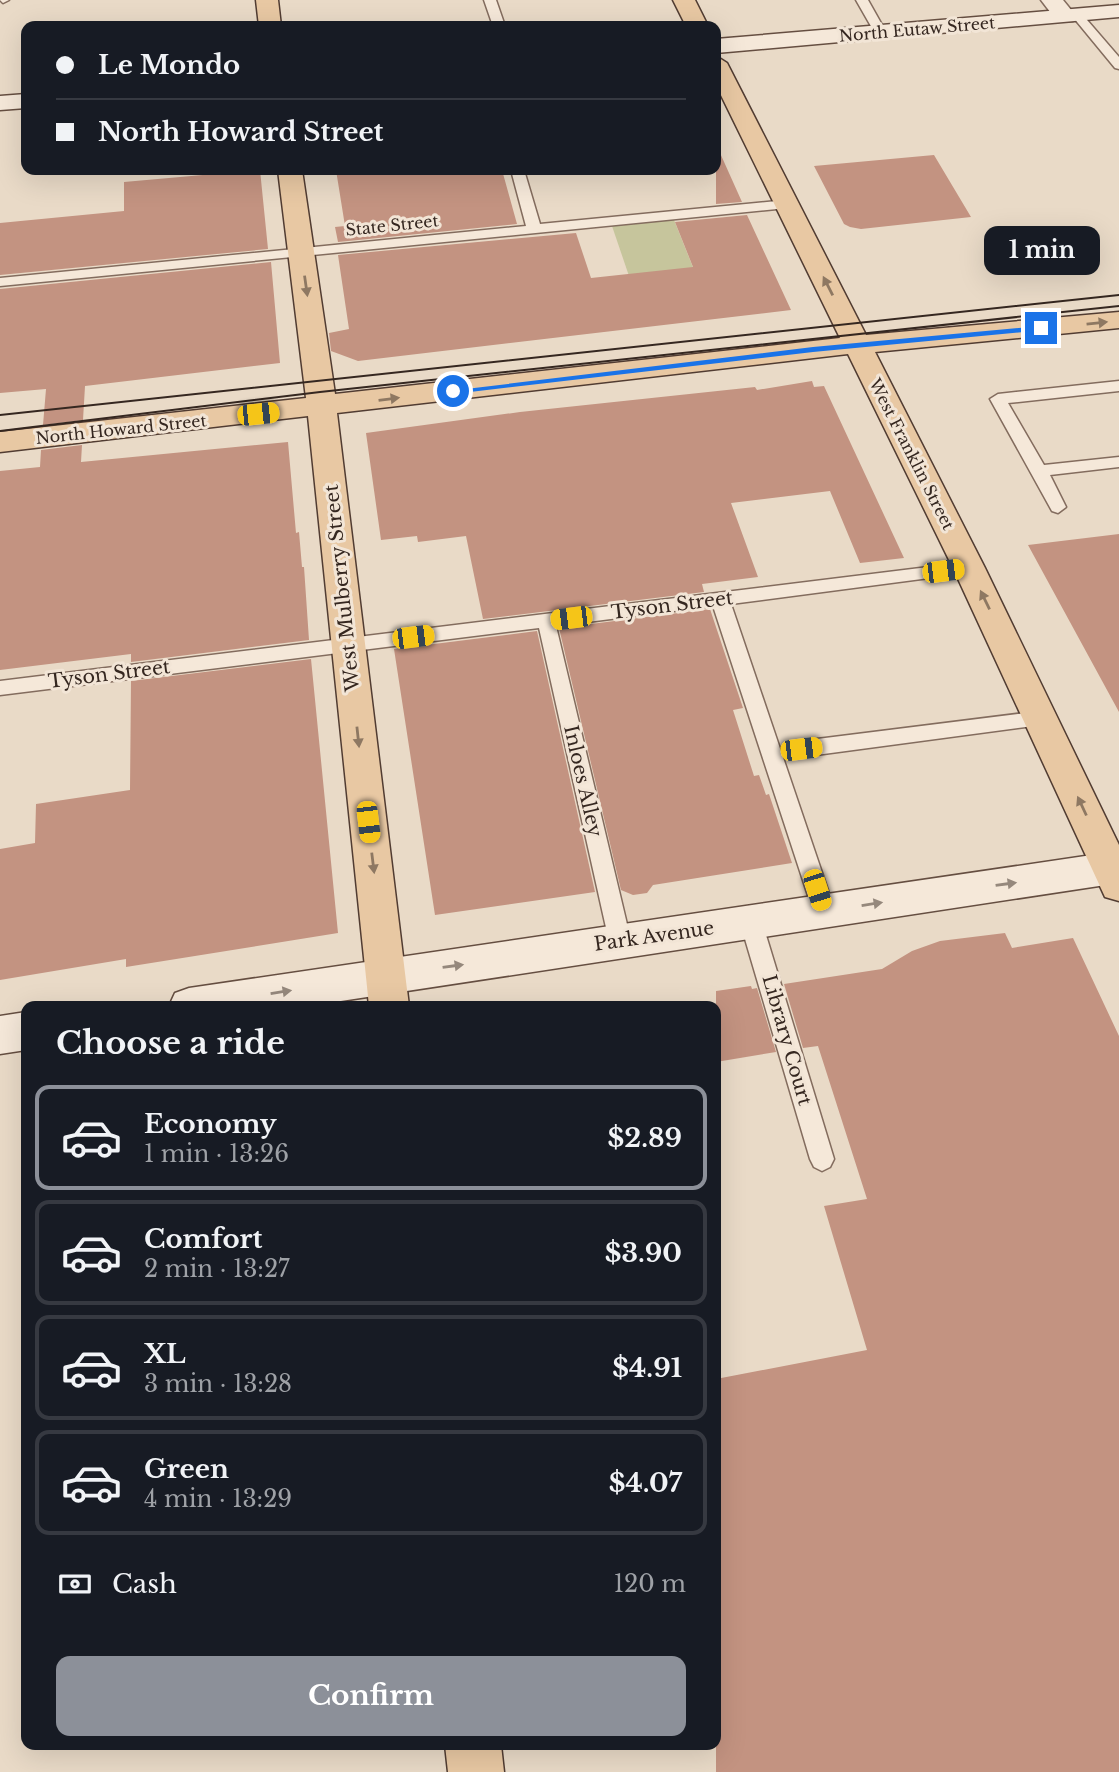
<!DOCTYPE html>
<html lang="en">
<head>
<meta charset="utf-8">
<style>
  body { margin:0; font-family:"Libre Baskerville",serif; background:#242831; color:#f1f3f6; height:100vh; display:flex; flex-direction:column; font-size:26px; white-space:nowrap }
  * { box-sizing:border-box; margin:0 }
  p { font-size:23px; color:#9ea1a6 }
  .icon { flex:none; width:38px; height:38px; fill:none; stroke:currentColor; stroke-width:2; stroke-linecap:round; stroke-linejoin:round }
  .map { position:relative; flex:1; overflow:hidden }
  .details { position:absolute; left:21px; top:1001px; width:700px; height:749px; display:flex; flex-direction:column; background:#171b24; border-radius:14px; box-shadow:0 7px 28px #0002 }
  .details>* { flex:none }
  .hud { position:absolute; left:21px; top:21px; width:700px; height:154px; border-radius:14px; box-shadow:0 7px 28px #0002; display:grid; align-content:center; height:154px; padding:0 35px; background:#171b24 }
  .end { position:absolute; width:32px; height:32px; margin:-16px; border:9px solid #1a73e8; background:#fff; box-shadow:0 0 0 4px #fff }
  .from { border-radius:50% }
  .bubble { position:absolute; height:49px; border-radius:14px; background:#171b24; box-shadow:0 7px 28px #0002; font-size:23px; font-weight:800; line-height:49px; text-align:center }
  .car { position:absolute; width:21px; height:42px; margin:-21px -10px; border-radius:9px; box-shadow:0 0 5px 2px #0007; background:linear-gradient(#f5c518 24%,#345 0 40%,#f5c518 0 76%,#345 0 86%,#f5c518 0) }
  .hud b { display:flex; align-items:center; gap:24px; height:66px; font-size:26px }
  .hud b+b { border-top:2px solid #363941 }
  .hud i { width:18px; height:18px; background:#f1f3f6 }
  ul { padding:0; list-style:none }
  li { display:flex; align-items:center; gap:21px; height:105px; margin:0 14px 10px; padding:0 21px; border:4px solid #363941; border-radius:14px }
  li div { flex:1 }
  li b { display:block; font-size:26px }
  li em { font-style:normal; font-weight:800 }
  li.current { border-color:#8c9099 }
  li>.icon { width:63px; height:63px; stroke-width:1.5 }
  h2 { padding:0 35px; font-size:32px; line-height:84px }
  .pay { display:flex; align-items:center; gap:18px; height:77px; padding:0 35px; font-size:26px }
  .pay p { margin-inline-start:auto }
  .primary-button { display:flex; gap:14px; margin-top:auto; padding:14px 35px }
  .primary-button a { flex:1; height:80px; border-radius:14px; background:#8c9099; color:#fff; font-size:28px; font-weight:800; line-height:80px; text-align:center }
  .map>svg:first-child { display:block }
  .green { fill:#c6c59c }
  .building { fill:#c39381 }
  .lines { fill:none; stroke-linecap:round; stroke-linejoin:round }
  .lane-casing { stroke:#836c5e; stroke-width:3 }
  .street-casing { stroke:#836c5e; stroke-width:3 }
  .secondary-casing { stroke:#654e41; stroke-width:3 }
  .primary-casing { stroke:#513c32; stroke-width:3 }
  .lane { fill:#f5e8d9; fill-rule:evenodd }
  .street { fill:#f5e8d9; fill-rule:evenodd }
  .secondary { fill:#f5e8d9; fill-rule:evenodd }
  .primary { fill:#e8c8a3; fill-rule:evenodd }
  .tram { stroke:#352720; stroke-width:2 }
  .oneway { fill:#8e7862 }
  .oneway2 { fill:#95887c }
  .route { fill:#1a73e8 }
  .labels { text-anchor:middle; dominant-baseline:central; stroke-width:6; stroke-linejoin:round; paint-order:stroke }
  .far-street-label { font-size:16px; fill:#352720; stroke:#f2e5d6 }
  .street-label { font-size:19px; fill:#352720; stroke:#f2e5d6 }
</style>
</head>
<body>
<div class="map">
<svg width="1119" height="1772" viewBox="0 0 1119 1772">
  <rect width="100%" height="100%" fill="#e9dac7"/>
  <!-- green -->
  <path class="green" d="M674,220L712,315L646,326L612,226Z"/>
  <!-- building -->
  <path class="building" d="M716,144L742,202L716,204Z
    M934,155L971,217L861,229L850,227L844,224L814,166Z
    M260,170L268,249L0,275V223L124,211V182Z
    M336,170H502L517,224L338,242L335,227L345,226Z
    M747,215L791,310L358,361L331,351L329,333L349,329L338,255L576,233L591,278L693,267L675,222Z
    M271,262L280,363L85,386L83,420L43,425L46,389L0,393V289Z
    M812,381L814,387L824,386L904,558L860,563L830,491L731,503L758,577L702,584L704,592L483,619L466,536L418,542L417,536L381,540L366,433L520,412L755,387L757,390Z
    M288,442L296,533L299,532L302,567H304L309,640L131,662V654L0,670V471L40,467L41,450L82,445L81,462Z
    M1119,534V712L1028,545Z
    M710,609L743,708L733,710L754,776L759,775L766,795L769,794L792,863L653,885L647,893L633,895L621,890L559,628Z
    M537,631L595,892L435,915L394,649Z
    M311,659L338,933L126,967V959L0,980V849L35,843L36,804L130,790L131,681Z
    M1005,933L1012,948L1073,938L1119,1036V1772H716V1379L867,1350L824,1206L867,1199L818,1046L803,1048L784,984L882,969L912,951L940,941Z
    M751,986L752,989L757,988L776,1052L716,1062V991Z"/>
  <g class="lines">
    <defs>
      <path id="lane" d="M0,0H9L3,3Z
        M484,0H496L505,26H493Z
        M856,0H868L886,32L884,35H876Z
        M1073,13H1081L1119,57V69L1115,68L1073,17Z
        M511,170H524L540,224L787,200L794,204L787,208L0,286V278L526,226Z
        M1119,381V391L1008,403L1044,465L1119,457V467L1050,475L1066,507L1058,513L1052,511L990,399L998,394Z
        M969,562L975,564L978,568L975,572L731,604L835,911L832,917L824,920L816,917L813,911L713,606L556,626L631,941L628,948L620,950L612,948L609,941L539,628L0,695V681Z
        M1041,711L1051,718L1041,725L801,757L794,754L791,749L794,744L801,741Z
        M751,913L759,915L762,922L834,1159L830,1167L822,1171L814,1167L810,1159L740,922L743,915Z"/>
      <path id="street" d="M1041,0H1063L1076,16L1073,21H1057Z"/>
      <path id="secondary" d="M1119,5V17L716,53V39Z
        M26,94V108L0,110V96Z
        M1119,851V883L308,1006H169L175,993L189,988Z
        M26,1012V1050L0,1054V1016Z"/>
      <path id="primary" d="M256,0H278L281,26H259Z
        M673,0H695L708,26H686Z
        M716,56L727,63L866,335L1119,312V328L875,352L985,568L1119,845V901L1105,897L953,568L848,354L337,413L409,1006H369L308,416L0,452V432L306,398L278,170H302L335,394L840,338L716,85Z
        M445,1745H501L504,1772H448Z"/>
    </defs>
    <!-- lane casing -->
    <use href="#lane" class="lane-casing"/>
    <!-- street casing -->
    <use href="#street" class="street-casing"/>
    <!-- secondary casing -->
    <use href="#secondary" class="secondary-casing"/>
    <!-- primary casing -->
    <use href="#primary" class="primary-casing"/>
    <!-- lane -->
    <use href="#lane" class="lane"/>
    <!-- street -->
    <use href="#street" class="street"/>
    <!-- secondary -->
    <use href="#secondary" class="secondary"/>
    <!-- primary -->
    <use href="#primary" class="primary"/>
    <!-- tram -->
    <path class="tram" d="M0,415L1119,295
      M0,431L320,392L1119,306"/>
  </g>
  <!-- one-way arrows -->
  <defs><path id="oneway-solid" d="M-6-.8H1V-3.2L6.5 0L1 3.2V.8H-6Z" transform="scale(1.75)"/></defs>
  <g class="oneway">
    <use href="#oneway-solid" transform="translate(306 286) rotate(82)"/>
    <use href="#oneway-solid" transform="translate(828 286) rotate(-117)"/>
    <use href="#oneway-solid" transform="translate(1097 323) rotate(-6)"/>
    <use href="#oneway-solid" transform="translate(389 399) rotate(-7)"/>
    <use href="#oneway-solid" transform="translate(985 600) rotate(-116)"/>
    <use href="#oneway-solid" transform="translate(358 737) rotate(84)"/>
    <use href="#oneway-solid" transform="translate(1082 806) rotate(-115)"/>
    <use href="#oneway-solid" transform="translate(373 863) rotate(83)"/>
  </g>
  <g class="oneway2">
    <use href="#oneway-solid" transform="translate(1006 884) rotate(-8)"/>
    <use href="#oneway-solid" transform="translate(872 904) rotate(-9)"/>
    <use href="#oneway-solid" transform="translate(453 966) rotate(-8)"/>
    <use href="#oneway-solid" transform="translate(281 992) rotate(-9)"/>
  </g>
  <!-- route -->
  <path class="route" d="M1041,326L1044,330L813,352L453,394L449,391L813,347Z"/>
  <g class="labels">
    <!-- far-street labels -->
    <g class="far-street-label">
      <text transform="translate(917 29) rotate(-5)">North Eutaw Street</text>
      <text transform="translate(392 225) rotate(-6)">State Street</text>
      <text transform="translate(121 429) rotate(-6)">North Howard Street</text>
      <text transform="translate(912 454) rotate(63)">West Franklin Street</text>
    </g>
    <!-- street labels -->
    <g class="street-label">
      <text transform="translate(342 588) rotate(-96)">West Mulberry Street</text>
      <text transform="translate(672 605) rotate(-7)">Tyson Street</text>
      <text transform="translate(109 674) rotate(-7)">Tyson Street</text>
      <text transform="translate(583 781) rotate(77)">Inloes Alley</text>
      <text transform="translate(654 936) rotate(-8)">Park Avenue</text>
      <text transform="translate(787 1040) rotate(74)">Library Court</text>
    </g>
  </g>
</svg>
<i class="end from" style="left:453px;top:391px"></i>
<i class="end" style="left:1041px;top:328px"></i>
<div class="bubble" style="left:984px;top:226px;width:116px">1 min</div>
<i class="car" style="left:258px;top:414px;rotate:84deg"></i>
<i class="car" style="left:943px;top:571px;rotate:83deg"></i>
<i class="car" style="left:571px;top:618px;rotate:263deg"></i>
<i class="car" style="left:413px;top:637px;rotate:83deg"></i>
<i class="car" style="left:801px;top:749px;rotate:83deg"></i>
<i class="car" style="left:368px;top:822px;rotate:173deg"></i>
<i class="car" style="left:817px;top:890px;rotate:162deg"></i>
<div class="hud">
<b><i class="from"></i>Le Mondo</b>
<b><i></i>North Howard Street</b>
</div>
<section class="details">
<h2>Choose a ride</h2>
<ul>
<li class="current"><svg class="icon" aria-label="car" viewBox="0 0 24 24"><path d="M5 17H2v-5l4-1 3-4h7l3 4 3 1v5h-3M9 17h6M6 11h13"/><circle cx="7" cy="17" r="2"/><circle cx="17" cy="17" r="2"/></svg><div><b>Economy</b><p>1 min · 13:26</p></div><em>$2.89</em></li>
<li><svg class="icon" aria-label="car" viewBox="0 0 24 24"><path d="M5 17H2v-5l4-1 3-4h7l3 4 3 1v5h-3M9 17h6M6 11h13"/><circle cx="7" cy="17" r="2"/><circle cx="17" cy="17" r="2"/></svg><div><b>Comfort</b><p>2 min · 13:27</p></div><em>$3.90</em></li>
<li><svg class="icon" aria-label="car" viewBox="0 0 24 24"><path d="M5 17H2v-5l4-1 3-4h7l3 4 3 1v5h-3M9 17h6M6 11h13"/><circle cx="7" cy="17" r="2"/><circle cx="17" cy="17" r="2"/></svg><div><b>XL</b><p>3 min · 13:28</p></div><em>$4.91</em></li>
<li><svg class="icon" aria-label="car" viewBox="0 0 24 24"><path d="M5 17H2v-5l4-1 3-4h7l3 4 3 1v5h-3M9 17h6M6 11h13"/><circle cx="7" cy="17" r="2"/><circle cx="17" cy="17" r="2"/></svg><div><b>Green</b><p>4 min · 13:29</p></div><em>$4.07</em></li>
</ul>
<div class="pay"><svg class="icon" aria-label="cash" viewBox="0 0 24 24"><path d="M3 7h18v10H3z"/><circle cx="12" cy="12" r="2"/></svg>Cash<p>120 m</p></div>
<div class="primary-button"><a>Confirm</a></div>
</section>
</div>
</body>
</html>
